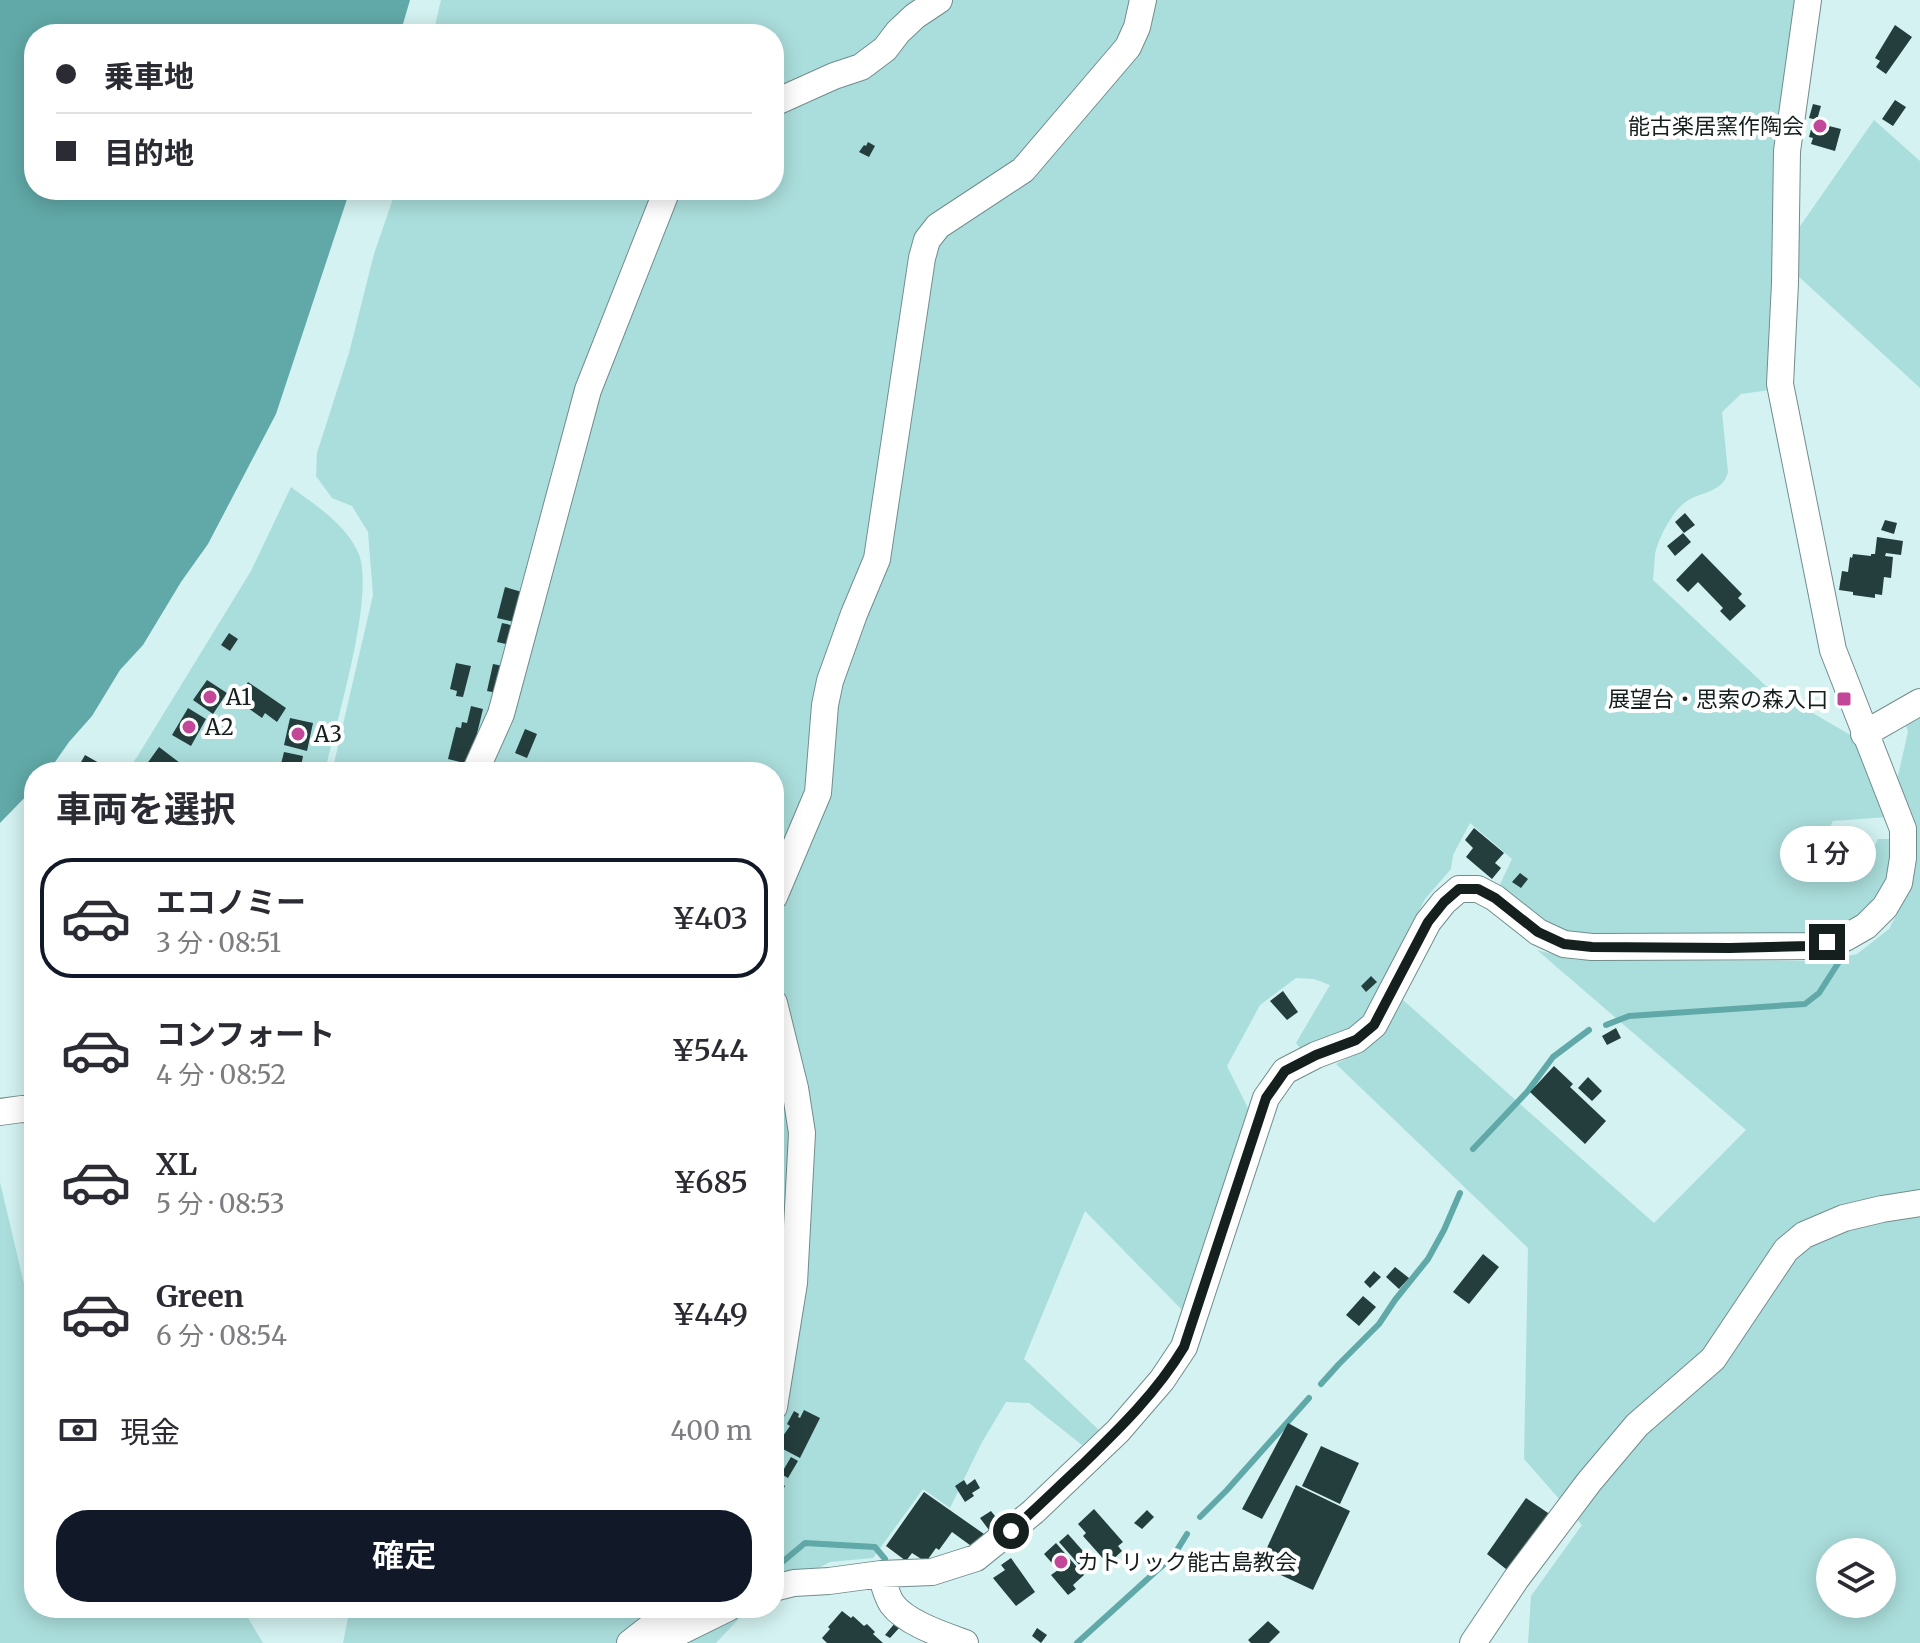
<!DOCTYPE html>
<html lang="ja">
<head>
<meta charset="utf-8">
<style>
  body { margin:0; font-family:Merriweather,"Noto Sans JP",serif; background:#f2f2f3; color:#2b2b33; height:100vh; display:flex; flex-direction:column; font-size:30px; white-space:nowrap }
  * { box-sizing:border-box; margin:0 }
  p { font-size:26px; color:#7c7c81 }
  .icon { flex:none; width:44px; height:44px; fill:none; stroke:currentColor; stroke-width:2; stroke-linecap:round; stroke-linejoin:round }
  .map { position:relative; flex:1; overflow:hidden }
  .details { position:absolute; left:24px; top:762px; width:760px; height:856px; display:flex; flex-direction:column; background:#fff; border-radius:32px; box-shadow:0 4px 20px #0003 }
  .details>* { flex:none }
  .top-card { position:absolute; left:24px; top:24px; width:760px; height:176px; border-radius:32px; box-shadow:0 4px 20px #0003; display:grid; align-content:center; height:176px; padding:0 32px; background:#fff }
  .buttons { position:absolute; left:1816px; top:1538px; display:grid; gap:16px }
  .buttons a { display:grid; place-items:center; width:80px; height:80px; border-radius:50%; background:#fff; box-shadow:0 4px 20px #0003; font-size:40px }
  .end { position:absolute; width:36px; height:36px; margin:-18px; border:10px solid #141f1e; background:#fff; box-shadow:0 0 0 4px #fff }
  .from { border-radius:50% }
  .bubble { position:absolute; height:56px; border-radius:28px; background:#fff; box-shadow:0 4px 20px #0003; font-size:26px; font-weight:600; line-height:56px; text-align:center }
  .top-card b { display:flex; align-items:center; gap:28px; height:76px; font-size:30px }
  .top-card b+b { border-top:2px solid #e1e1e2 }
  .top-card i { width:20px; height:20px; background:#2b2b33 }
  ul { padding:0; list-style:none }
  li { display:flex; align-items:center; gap:24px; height:120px; margin:0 16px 12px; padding:0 16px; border:4px solid transparent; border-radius:32px }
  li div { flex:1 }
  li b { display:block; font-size:30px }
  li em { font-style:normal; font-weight:600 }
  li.current { border-color:#111827 }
  li>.icon { width:72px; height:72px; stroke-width:1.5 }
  h2 { padding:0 32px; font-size:36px; line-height:96px }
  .pay { display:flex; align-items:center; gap:20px; height:88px; padding:0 32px; font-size:30px }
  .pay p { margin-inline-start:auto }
  .action { display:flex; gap:16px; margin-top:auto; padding:16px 32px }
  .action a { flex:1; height:92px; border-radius:32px; background:#111827; color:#fff; font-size:32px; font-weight:600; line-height:92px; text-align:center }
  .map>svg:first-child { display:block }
  .green { fill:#aadedc; fill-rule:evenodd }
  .water { fill:#61a9a8 }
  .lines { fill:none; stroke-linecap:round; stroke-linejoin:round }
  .stream { stroke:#61a9a8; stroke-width:6 }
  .building { fill:#243e3e }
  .minor-casing { stroke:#718d8c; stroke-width:28 }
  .minor { stroke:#fff; stroke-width:26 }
  .route { stroke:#141f1e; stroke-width:10 }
  .poi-dot { fill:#c34798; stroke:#fff; stroke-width:3 }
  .labels { text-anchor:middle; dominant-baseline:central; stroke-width:8; stroke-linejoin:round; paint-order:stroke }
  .poi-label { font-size:22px; fill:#141f1e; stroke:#fff; text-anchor:start }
</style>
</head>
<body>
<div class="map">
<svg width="1920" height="1643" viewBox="0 0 1920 1643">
  <rect width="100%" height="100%" fill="#d3f2f1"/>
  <!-- green -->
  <path class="green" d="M441,0H1795L1777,168L1770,390L1741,394L1722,412L1728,472C1723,494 1698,491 1683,504C1671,514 1658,539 1655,554C1654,563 1654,572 1653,580L1766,686L1854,737L1887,817L1833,821L1818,852L1825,866L1857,881L1878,839H1894L1884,893L1862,922L1824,935L1564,939L1495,895L1512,859L1470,823L1453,855L1451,869L1425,899L1364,1017L1348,1032L1305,1054L1296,1043L1330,985L1314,979L1296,978L1260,1005L1227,1066L1248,1108L1184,1312L1085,1211L1024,1359L1100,1431L1082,1445L1029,1403L1006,1402L981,1444L950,1508L923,1489L873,1558L830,1562L774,1592V772H332L373,595L368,532L352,506L332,498L316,476L317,453L349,353L374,254L396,190H774V34H433Z
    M1874,120L1920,161V388L1797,275L1796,232Z
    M291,487C315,505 343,522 357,550C378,588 335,726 325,772H126L137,757L251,571Z
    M1920,714V1643H1528L1531,1596L1582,1525L1524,1459L1528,1248L1336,1064L1363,1050L1388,1027L1403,1000L1654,1223L1746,1130L1537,950L1577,960L1824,961L1857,954L1889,929L1910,889L1916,847L1897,780L1908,732L1905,722ZM1830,1552H1882V1604H1830Z
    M0,1182L25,1288L34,1319V1608H242L263,1643H0Z
    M350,1608H749L716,1643H343Z"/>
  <!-- water -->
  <path class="water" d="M0,0H410L400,34H34V190H350L276,414L208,544L181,582L143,645L120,670L92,716L69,742L48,772H34V788L0,823Z"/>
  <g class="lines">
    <!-- stream -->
    <path class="stream" d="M1606,1025L1629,1016L1805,1004L1819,993L1846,951
      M1473,1149L1527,1092L1553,1057L1589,1030
      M1321,1384L1339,1364L1379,1324L1395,1300L1428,1259L1444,1230L1460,1193
      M1200,1517L1227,1490L1309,1398
      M774,1569L805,1543L875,1547L885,1559
      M1077,1643L1174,1555L1187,1534"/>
  </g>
  <!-- building -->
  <path class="building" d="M1895,25L1912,37L1886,74L1876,67L1880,61L1875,58Z
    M1895,100L1906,107L1893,126L1882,119Z
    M1813,104L1821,106L1817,120L1809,118Z
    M1813,122L1841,129L1835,151L1811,144L1813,138L1809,137Z
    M868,142L875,146L869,157L859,152L864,145L866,146Z
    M1685,513L1695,525L1684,533L1675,522Z
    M1885,520L1897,523L1894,534L1881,530Z
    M1683,533L1691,542L1675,556L1667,546Z
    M1877,537L1903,541L1901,555L1886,553L1885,556L1893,557L1891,578L1884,577L1882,595L1875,594V598L1853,595V592L1839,590L1842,571L1848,572L1850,557L1852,558L1853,554L1871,556V554H1875Z
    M1702,553L1742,594L1738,598L1746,606L1730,621L1720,611L1723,608L1698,582L1688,592L1676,580Z
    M505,587L522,592L514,622L497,618Z
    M502,623L515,626L510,645L497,642Z
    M229,633L238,639L230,651L221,645Z
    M456,663L471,666L463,697L456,696L457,691L450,689Z
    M493,664L503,666L497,693L487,691Z
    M207,680L227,693L213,714L193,700Z
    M248,682L286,708L277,722L265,713L262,718L248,708L251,704L239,696Z
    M471,706L483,709L474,746L472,745L468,764L448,759L456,727L461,728L462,722L467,723Z
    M188,708L206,719L191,746L172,735Z
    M290,718L313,723L307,751L284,745Z
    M525,729L537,734L527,758L515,753Z
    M159,747L180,763L173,772H141Z
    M284,752L303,756L300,772L280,768Z
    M85,755L115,772H83L77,769Z
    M1474,828L1504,853L1495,863L1501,868L1492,879L1466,857L1473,848L1465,840Z
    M1835,833L1846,838L1844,842L1867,853L1857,877L1828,864L1832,855L1827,852Z
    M1520,873L1528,879L1521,888L1512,882Z
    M1371,976L1377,982L1366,992L1361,986Z
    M1283,991L1298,1012L1287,1020L1270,1001Z
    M1616,1028L1621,1038L1607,1045L1602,1036Z
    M1554,1066L1573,1084L1570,1087L1606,1121L1585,1144L1530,1092Z
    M1588,1077L1602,1091L1592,1101L1578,1088Z
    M1483,1254L1499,1267L1469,1304L1453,1292Z
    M774,1261L782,1262L780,1275L774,1273Z
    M1395,1267L1409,1278L1399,1289L1386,1277Z
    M1374,1271L1381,1277L1370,1288L1364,1282Z
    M1363,1296L1376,1307L1359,1326L1346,1315Z
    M804,1410L820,1418L800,1458L781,1448L784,1442L780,1440L790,1426L787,1424L794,1411L799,1414L798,1417L800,1418Z
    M1288,1423L1308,1434L1262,1519L1242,1509Z
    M1321,1446L1359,1463L1340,1504L1302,1486Z
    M791,1457L798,1461L788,1478L781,1474Z
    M774,1474L782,1479L780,1482L785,1486L779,1497L774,1493Z
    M975,1479L980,1488L972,1493L974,1496L965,1502L955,1486L964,1480L967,1485Z
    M1296,1485L1350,1511L1313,1590L1259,1565Z
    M924,1492L984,1534L974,1548L952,1532L939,1550L936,1548L926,1562L912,1553L906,1561L886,1546Z
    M1526,1498L1551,1515L1511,1573L1487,1554Z
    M1094,1509L1123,1542L1118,1546L1122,1551L1108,1564L1083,1536L1086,1533L1078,1524Z
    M1147,1510L1154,1517L1142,1529L1134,1523Z
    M991,1511L1003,1526L992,1534L980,1518Z
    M1068,1534L1090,1559L1081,1567L1059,1542Z
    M1056,1543L1084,1575L1073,1585L1076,1589L1068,1595L1051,1575L1058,1570L1044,1554Z
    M1011,1558L1035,1592L1016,1606L993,1578L1005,1570L1001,1565Z
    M842,1611L851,1618L853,1616L864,1626L867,1624L875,1632L873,1634L883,1643H827L822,1638L830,1629L828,1627Z
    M1268,1621L1280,1632L1269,1643H1251L1248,1640Z
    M895,1623L900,1627L890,1638L885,1635Z
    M1037,1628L1047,1635L1041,1643L1032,1636Z"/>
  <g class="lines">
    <defs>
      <path id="minor" d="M774,103L834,76L861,67L885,49L898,32L915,16L939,0
        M1864,734L1920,702
        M475,772L501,714L588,390L667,190
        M774,897L818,793L825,705L830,681L854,614L877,559L922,258L927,240L938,226L1023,170L1128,47L1137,27L1143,0
        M774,1003L795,1088L802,1133L794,1283L774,1407
        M0,1112L22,1109L34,1110
        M881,1574C884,1584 886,1595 892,1604C906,1623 943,1635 965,1643
        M774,1588L794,1583L829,1581L881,1574L932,1572L976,1558L1033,1512L1118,1431L1162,1380L1184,1347L1266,1098L1285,1071L1316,1055L1356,1040L1374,1025L1428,922L1444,902L1459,889H1478L1495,898L1538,932L1564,944L1592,947L1809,946L1845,938L1866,926L1885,907L1899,883L1903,858V829L1833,650L1780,384L1785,283L1787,151L1808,0
        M630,1643L675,1608
        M657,1643L728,1608
        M1473,1643L1516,1579L1589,1482L1637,1425L1713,1359L1786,1250L1804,1235L1844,1218L1882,1209L1920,1203"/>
    </defs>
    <!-- minor casing -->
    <use href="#minor" class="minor-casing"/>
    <!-- minor -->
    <use href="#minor" class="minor"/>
  </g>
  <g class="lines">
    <!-- route -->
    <path class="route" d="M1011,1531C1036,1509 1059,1486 1083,1464C1120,1428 1157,1392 1184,1347L1266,1098L1285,1071L1316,1055L1356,1040L1374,1025L1428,922L1444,902L1459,889H1478L1495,898L1538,932L1564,944L1592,947L1730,948L1809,946L1827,942"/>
  </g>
  <!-- markers -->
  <g class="poi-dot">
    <circle cx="1820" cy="126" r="8"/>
    <circle cx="210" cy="697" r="8"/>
    <rect x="1836" y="691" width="16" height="16" rx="4"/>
    <circle cx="189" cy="727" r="8"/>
    <circle cx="298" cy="734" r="8"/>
    <circle cx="1061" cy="1562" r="8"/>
  </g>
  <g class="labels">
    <!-- poi labels -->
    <g class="poi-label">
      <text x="1804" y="126" text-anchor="end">能古楽居窯作陶会</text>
      <text x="226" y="697">A1</text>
      <text x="1828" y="699" text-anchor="end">展望台・思索の森入口</text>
      <text x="205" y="727">A2</text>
      <text x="314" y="734">A3</text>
      <text x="1077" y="1562">カトリック能古島教会</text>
    </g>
  </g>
</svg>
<div class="buttons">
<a><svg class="icon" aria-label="layers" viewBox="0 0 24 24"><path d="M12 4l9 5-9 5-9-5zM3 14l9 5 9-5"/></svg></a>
</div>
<i class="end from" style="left:1011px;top:1531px"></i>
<i class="end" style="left:1827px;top:942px"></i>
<div class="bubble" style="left:1780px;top:826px;width:96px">1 分</div>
<div class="top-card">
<b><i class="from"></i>乗車地</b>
<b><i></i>目的地</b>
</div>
<section class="details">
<h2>車両を選択</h2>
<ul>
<li class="current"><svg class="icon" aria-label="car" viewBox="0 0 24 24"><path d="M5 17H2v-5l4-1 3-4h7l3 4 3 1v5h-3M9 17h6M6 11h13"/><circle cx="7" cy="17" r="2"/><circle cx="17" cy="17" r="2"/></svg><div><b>エコノミー</b><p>3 分 · 08:51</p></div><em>¥403</em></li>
<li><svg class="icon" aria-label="car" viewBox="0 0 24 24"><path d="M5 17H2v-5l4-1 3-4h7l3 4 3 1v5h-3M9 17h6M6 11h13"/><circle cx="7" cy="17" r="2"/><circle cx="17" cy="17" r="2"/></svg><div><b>コンフォート</b><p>4 分 · 08:52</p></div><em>¥544</em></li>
<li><svg class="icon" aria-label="car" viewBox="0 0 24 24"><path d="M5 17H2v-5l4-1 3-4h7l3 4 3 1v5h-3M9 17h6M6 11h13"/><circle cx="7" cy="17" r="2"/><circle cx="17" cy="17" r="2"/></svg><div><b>XL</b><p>5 分 · 08:53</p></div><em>¥685</em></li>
<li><svg class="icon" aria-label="car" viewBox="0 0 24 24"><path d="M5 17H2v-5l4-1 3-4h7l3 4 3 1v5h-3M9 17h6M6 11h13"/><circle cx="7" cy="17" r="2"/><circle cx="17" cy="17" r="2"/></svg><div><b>Green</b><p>6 分 · 08:54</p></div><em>¥449</em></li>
</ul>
<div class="pay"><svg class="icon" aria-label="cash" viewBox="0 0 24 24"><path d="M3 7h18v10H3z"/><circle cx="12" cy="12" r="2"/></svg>現金<p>400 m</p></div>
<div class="action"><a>確定</a></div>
</section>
</div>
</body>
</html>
